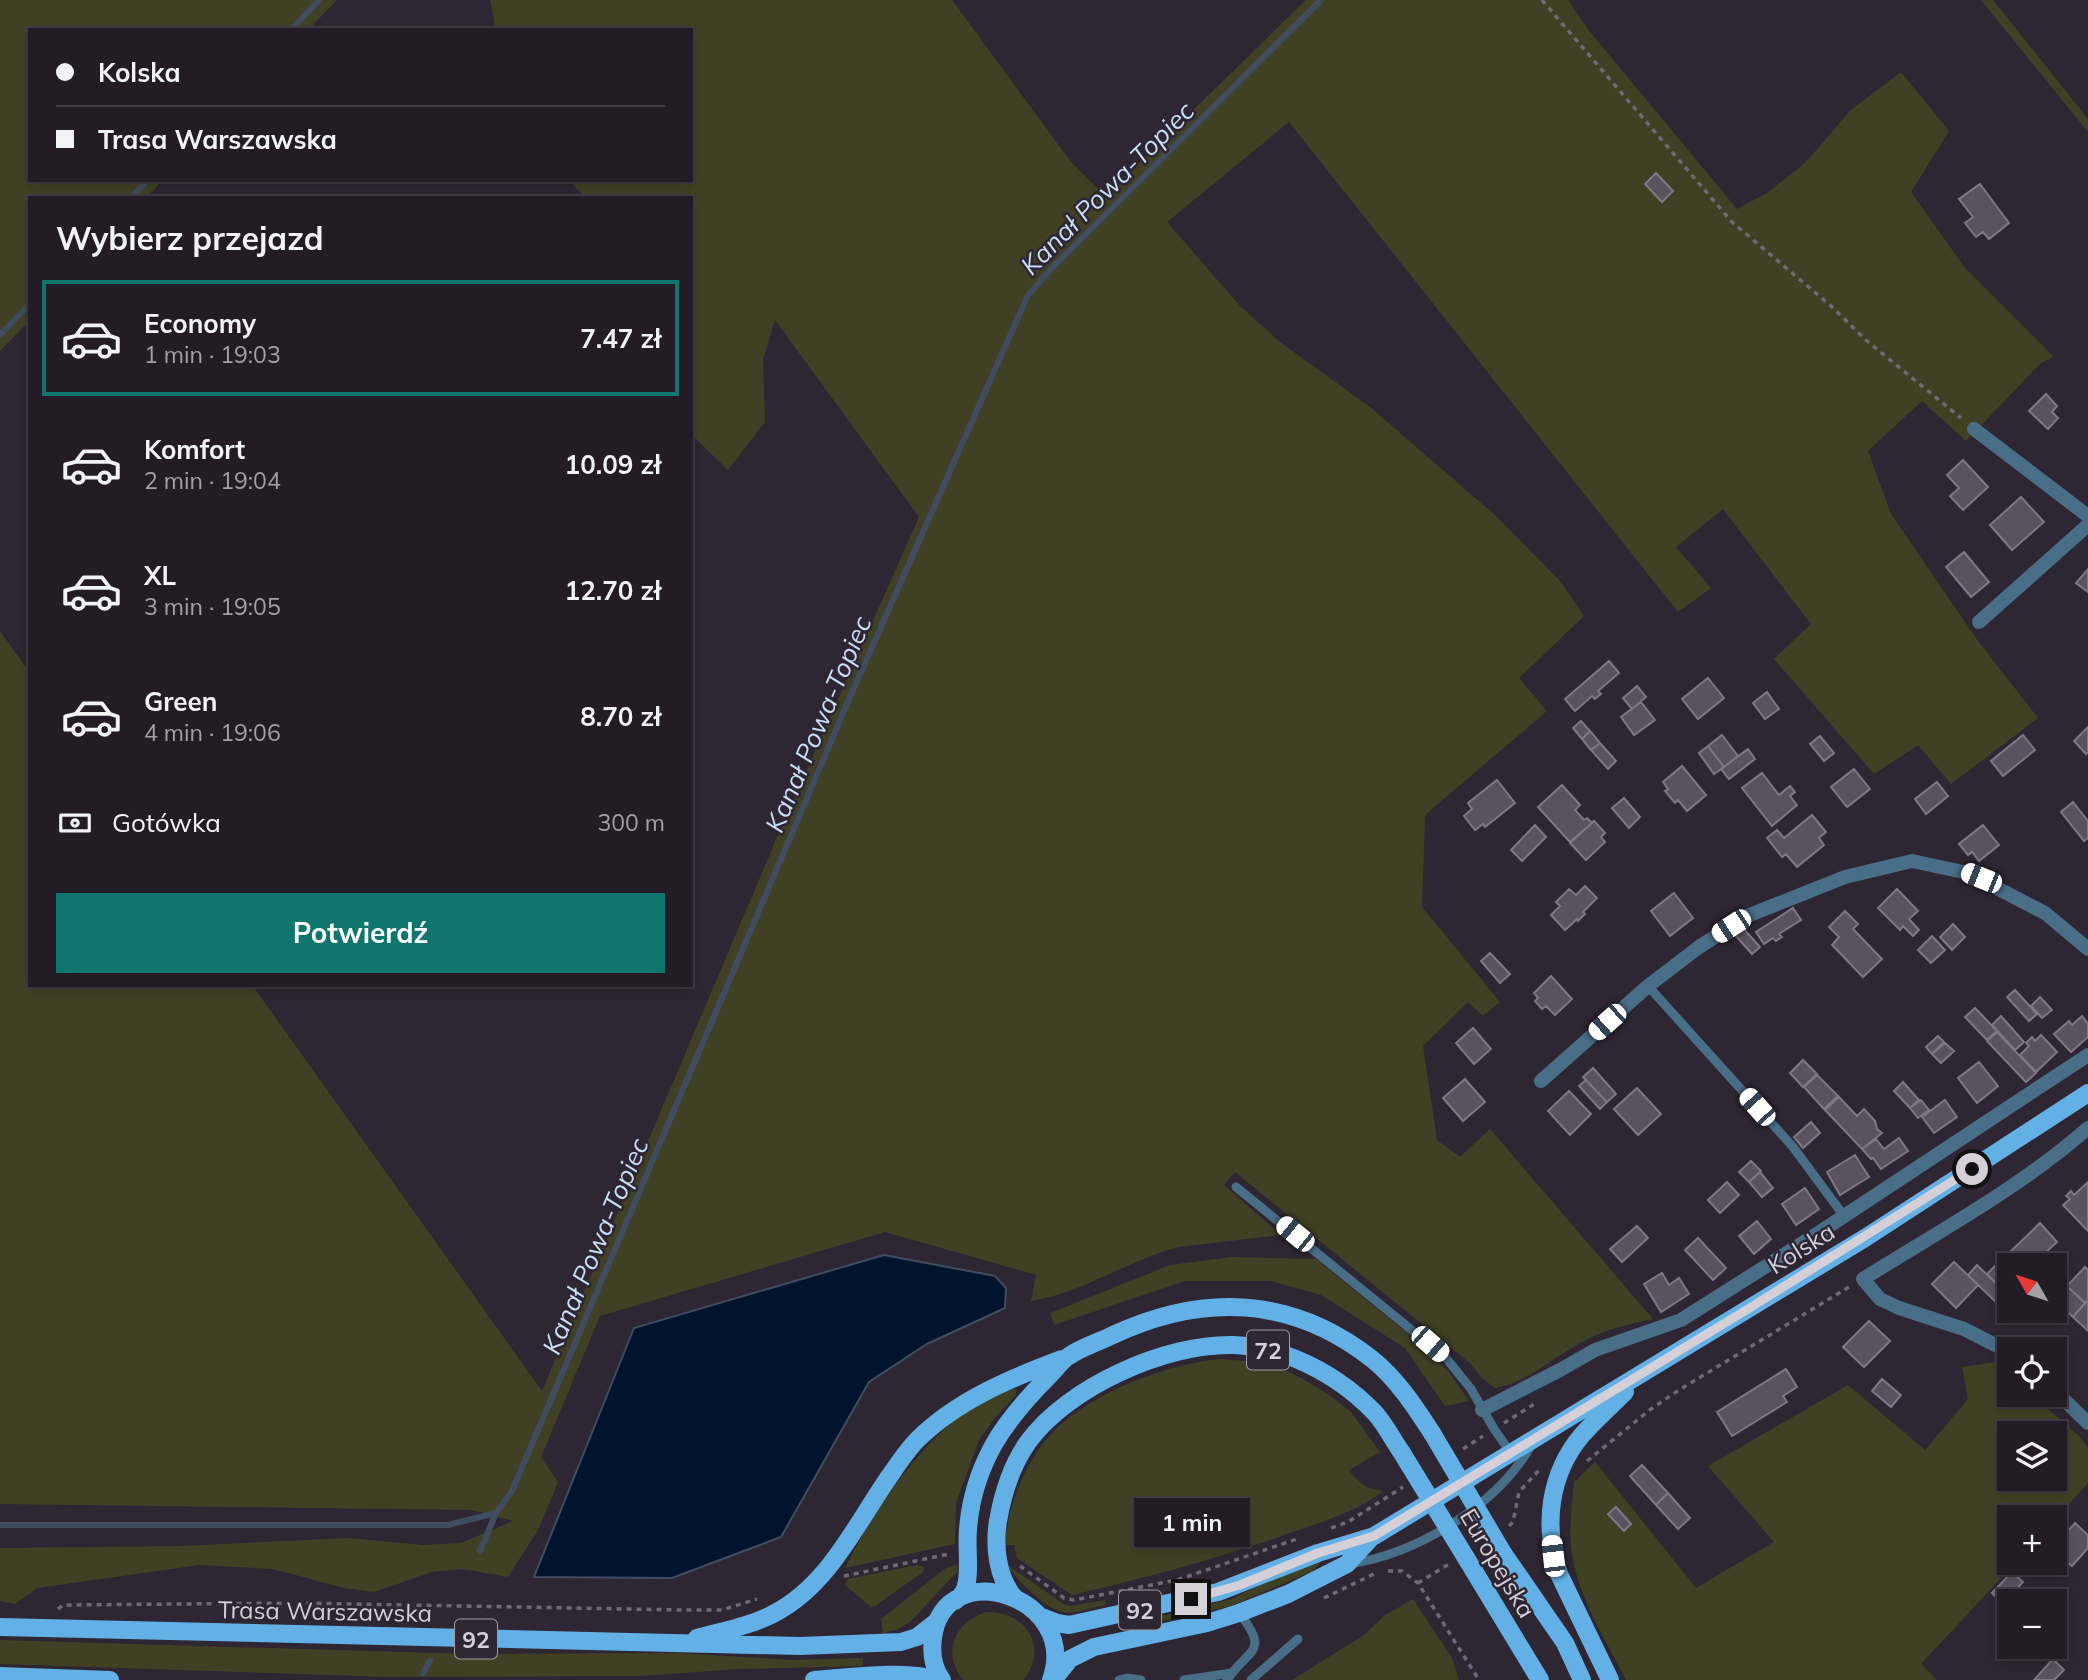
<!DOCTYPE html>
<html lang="pl">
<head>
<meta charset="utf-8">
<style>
  body { margin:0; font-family:Mulish,sans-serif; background:#2b252e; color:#f1f3f6; height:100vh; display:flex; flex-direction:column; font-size:26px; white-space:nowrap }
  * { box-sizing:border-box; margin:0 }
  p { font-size:23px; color:#a3a1a7 }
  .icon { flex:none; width:38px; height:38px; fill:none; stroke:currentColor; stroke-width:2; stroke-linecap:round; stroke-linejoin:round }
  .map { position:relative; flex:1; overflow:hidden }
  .drawer { position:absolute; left:28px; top:196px; width:665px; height:791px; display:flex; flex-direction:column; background:#231c26; border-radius:0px; box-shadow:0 4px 10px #0003,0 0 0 2px #403a43 }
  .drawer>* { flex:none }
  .guide { position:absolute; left:28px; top:28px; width:665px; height:154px; border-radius:0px; box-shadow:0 4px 10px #0003,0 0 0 2px #403a43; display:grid; align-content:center; height:154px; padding:0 28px; background:#231c26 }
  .needle { width:46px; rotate:309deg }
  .fabs { position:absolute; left:1997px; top:1253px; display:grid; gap:14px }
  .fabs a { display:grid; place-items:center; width:70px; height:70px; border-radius:0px; background:#231c26; box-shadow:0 4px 10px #0003,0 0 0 2px #403a43; font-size:35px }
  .end { position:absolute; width:32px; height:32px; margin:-16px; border:9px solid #d5d0d8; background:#111; box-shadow:0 0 0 4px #111 }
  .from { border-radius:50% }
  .bubble { position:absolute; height:49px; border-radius:0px; background:#231c26; box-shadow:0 4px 10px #0003,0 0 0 2px #403a43; font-size:23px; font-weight:700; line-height:49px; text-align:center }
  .car { position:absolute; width:21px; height:42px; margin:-21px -10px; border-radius:9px; box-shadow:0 0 5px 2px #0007; background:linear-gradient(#fff 24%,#345 0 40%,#fff 0 76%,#345 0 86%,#fff 0) }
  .guide b { display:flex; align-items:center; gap:24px; height:66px; font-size:26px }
  .guide b+b { border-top:2px solid #403a43 }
  .guide i { width:18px; height:18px; background:#f1f3f6 }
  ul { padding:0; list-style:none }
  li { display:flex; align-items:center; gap:21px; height:116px; margin:0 14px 10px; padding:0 14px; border:4px solid transparent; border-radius:0px }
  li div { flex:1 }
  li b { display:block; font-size:26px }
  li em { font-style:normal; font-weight:700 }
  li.current { border-color:#0f766e }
  li>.icon { width:63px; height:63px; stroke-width:1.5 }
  h2 { padding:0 28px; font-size:32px; line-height:84px }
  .pay { display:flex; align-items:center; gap:18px; height:77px; padding:0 28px; font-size:26px }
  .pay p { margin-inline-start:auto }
  .cta { display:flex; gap:14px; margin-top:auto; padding:14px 28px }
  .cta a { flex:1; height:80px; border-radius:0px; background:#0f766e; color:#fff; font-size:28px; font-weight:700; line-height:80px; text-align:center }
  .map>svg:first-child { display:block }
  .green { fill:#404124; fill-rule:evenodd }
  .water { fill:#00152d; stroke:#404d60; stroke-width:2 }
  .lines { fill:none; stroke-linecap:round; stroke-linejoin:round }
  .stream { stroke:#404d60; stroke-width:6 }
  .building { fill:#5b525f; stroke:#807685; stroke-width:2 }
  .path { stroke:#706974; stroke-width:3.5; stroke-dasharray:5 5; stroke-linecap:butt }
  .lane { stroke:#496e88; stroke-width:9 }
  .street { stroke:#496e88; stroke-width:14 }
  .primary { stroke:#62b0e6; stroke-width:18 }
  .primary-bridge { stroke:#62b0e6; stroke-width:18 }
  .route { stroke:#d5d0d8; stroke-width:9 }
  .labels { text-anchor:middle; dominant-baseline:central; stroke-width:5; stroke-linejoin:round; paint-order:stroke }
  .shield { fill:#2f2633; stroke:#a39da6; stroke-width:2 }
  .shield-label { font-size:23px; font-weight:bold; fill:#d5d0d8 }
  .street-label { font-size:24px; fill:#d5d0d8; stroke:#2f2633 }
  .water-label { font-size:26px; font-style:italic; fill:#c9dff6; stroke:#2f2633 }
</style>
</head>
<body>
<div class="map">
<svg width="2088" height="1680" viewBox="0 0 2088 1680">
  <rect width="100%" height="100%" fill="#2f2633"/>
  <!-- green -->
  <path class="green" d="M0,0H337L308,30H30V180H163L146,198H30V320L0,351Z
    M490,0H952L1071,162L1105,196L1306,0H1568L1590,32L1737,209L1767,193L1805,163L1851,110L1901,72L1949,131L1911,192L1965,268L2053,356L2040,364L1966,441L1922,401L1868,451L1891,514L1978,641L2038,718L1951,784L1918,745L1874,774L1774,659L1811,624L1723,509L1676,547L1711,588L1678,612L1289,122L1167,222L1240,306L1280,342L1370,407L1496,516L1560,581L1584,616L1519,678L1547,711L1425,815L1422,907L1500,1002L1483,1016L1468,1002L1423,1046L1437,1140L1460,1157L1490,1129L1653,1319C1629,1324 1607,1329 1586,1340C1555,1355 1529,1382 1495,1388L1481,1377L1471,1364L1235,1172L1224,1185L1281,1235L1179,1247C1128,1260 1083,1293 1031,1301L1036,1275L885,1232L600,1316L541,1457L558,1482L538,1530L508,1577L463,1569L432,1572L374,1592L344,1588L273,1569L200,1565L37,1588L15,1604L0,1601V1548L180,1546L348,1538L423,1545L461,1543L513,1521L471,1510L0,1504V631L30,673V985H252L542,1391L778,835L919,517L775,320L763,360L765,422L728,470L691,434V198H586L569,180H691V30H496Z
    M1981,0H1993L2088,119V132Z
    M1232,1257L1316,1259L1413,1338L1448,1371L1469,1401L1445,1406L1405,1348L1321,1295L1271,1281H1185L1054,1325L1050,1313L1170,1265Z
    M1220,1359L1259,1362L1284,1370L1303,1379L1329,1395L1351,1412L1380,1452L1349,1470C1358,1483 1367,1489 1383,1491C1356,1512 1322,1522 1290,1533C1218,1559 1146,1578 1072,1595L1017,1558L1014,1545H1005C1008,1504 1026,1459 1055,1430C1093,1392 1167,1364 1220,1359Z
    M1996,1362L2009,1374V1395H2032L2079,1436L2088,1447V1483L2055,1520L2054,1517H2009V1563H2015L1921,1664L1937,1680H1626C1606,1640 1579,1599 1572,1554C1568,1530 1572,1506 1574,1482L1595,1462L1696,1588L1774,1542L1708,1466L1848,1385L1925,1450L1968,1399L1962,1367ZM2009,1433H2054V1479H2009Z
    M1009,1387L1016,1389V1395L994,1419L979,1440L956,1503L955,1544L845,1568C874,1512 909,1458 958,1417C972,1405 992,1397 1009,1387Z
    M1321,1562L1313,1571L1231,1606L1128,1628V1624L1232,1599L1263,1583L1312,1563Z
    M957,1564L958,1571L910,1622L898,1629L883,1633L881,1619L946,1568Z
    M1006,1564L1065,1605L1071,1606L1105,1600L1106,1605C1094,1607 1079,1613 1067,1613C1048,1612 1016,1580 1006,1564Z
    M917,1565L924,1567L923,1572L875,1606L871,1607L845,1585L848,1579Z
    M1413,1599L1452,1658L1459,1680H1292L1364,1635L1384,1616Z
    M987,1612C1026,1611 1050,1649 1023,1680H963C941,1653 955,1621 987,1612Z
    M0,1640L469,1654L677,1653L793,1660L863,1658V1666L740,1669L640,1676L389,1677L0,1664Z"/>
  <!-- water -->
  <path class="water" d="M884,1255L995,1276L1006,1288L1005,1308L927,1344L869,1382L781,1537L672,1578L534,1577L634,1328Z"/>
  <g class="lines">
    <!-- stream -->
    <path class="stream" d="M291,30L319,0
      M131,198L148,180
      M0,335L30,304
      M0,1525H448L496,1513
      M480,1551L496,1513L512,1491L850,697L1028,295L1052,268L1321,0
      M423,1673L430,1661"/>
  </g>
  <!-- building -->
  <path class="building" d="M1656,173L1673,191L1662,202L1645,184Z
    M1980,184L2009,223L1989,239L1983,232L1976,237L1965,223L1973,217L1959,199Z
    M2046,394L2057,406L2052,412L2058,418L2048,429L2029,411Z
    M1963,460L1988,487L1963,510L1950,496L1959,488L1947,475Z
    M2021,497L2044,522L2012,550L1990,525Z
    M1964,552L1989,582L1971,597L1946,567Z
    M2088,569V592L2076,583Z
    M1609,661L1619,673L1598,691L1601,694L1595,699L1592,696L1575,711L1565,699Z
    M1708,678L1724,698L1698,719L1682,699Z
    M1637,686L1646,697L1632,709L1623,698Z
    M1767,692L1779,709L1765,719L1753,703Z
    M1641,702L1655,720L1634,735L1621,717Z
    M1581,721L1590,731L1582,739L1573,728Z
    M2088,727V752L2086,754L2074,741Z
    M1590,731L1600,743L1591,750L1582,739Z
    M1722,735L1738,756L1724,767L1708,746Z
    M2023,735L2035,750L2003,776L1991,761Z
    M1820,736L1834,753L1824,761L1810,744Z
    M1600,743L1616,761L1608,769L1591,750Z
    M1708,746L1724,767L1714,774L1699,753Z
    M1748,749L1755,759L1729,779L1721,769Z
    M1682,766L1706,795L1687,811L1678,800L1675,803L1665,791L1668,789L1663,782Z
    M1854,769L1870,789L1847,807L1831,787Z
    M1762,773L1779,795L1790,786L1795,792L1790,796L1797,805L1772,826L1742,788Z
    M1497,780L1515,803L1485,827L1483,824L1475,830L1464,816L1472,809L1468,803Z
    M1937,782L1948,796L1926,814L1915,799Z
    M1562,785L1580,805L1575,810L1584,820L1587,818L1592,823L1570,842L1538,807Z
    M1624,798L1640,817L1629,828L1612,808Z
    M2073,802L2088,821V838L2084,841L2061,812Z
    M1812,815L1826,832L1819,838L1824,845L1797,867L1786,854L1782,857L1767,838L1777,830L1784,838Z
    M1594,821L1605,833L1601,837L1605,842L1586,860L1570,843Z
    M1535,825L1546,837L1522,861L1511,850Z
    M1983,825L1999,845L1979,861L1972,852L1968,855L1959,844Z
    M1585,886L1597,898L1583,912L1585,914L1578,921L1577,919L1565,930L1551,915L1560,906L1556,902L1569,889L1576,895Z
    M1897,889L1918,911L1909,919L1919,930L1913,936L1903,926L1900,930L1878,908Z
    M1674,893L1693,918L1670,936L1651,911Z
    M1793,908L1801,920L1779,934L1782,937L1776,941L1773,938L1764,944L1756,932Z
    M1845,911L1858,924L1853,929L1882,959L1863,977L1832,945L1839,937L1829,927Z
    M1953,924L1965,937L1952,950L1940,937Z
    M1743,928L1760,947L1752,954L1734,934Z
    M1932,936L1945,950L1931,963L1918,950Z
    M1490,953L1510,974L1500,983L1481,961Z
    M1551,976L1572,999L1555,1015L1546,1006L1542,1009L1535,1001L1538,998L1534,993Z
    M2015,990L2037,1014L2029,1021L2007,997Z
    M2040,997L2052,1010L2042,1018L2031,1006Z
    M1975,1008L1997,1031L1987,1040L1965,1017Z
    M2001,1016L2024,1042L2015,1050L1992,1025Z
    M2082,1016L2088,1024V1037L2071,1052L2054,1034L2069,1021L2072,1025Z
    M1473,1028L1491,1049L1474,1064L1456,1043Z
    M1997,1032L2036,1073L2026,1082L1987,1041Z
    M2041,1035L2057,1052L2036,1072L2020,1055L2029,1046L2026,1043L2032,1037L2035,1041Z
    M1938,1036L1944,1042L1932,1054L1926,1047Z
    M1945,1043L1954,1051L1941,1063L1932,1054Z
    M1803,1060L1817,1074L1803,1087L1790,1073Z
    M1979,1062L1998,1086L1977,1103L1958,1078Z
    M1593,1068L1616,1094L1607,1102L1583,1077Z
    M1817,1075L1838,1096L1824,1109L1804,1087Z
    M1465,1079L1485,1102L1463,1121L1443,1098Z
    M1586,1080L1607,1102L1600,1109L1579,1086Z
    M1903,1082L1919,1100L1910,1108L1894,1091Z
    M1637,1088L1661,1114L1638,1135L1614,1109Z
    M1569,1091L1591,1114L1570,1135L1548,1111Z
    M1839,1097L1857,1116L1864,1109L1875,1121L1877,1129L1882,1133L1862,1149L1825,1110Z
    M1921,1100L1929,1110L1918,1118L1910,1108Z
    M1945,1100L1957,1117L1934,1133L1922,1117Z
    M1811,1122L1820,1133L1803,1148L1794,1137Z
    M1899,1138L1908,1151L1881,1169L1873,1158L1871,1159L1862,1149L1876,1139L1884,1149Z
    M1855,1155L1869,1177L1840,1195L1827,1172Z
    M1751,1161L1761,1171L1749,1182L1739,1172Z
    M1760,1172L1773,1188L1762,1197L1749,1182Z
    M1727,1182L1739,1195L1720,1213L1708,1200Z
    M2088,1182V1231L2063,1205L2070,1199L2066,1196L2071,1191L2074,1195Z
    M1805,1188L1819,1209L1796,1225L1782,1204Z
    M1757,1221L1771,1239L1754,1254L1739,1236Z
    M2040,1223L2057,1242L2032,1265H2019L2008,1254Z
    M1637,1226L1648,1238L1622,1262L1610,1249Z
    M1698,1238L1726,1268L1713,1280L1685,1250Z
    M2007,1254L2019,1265H2009V1296L1987,1274Z
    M1954,1262L1978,1285L1956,1308L1932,1284Z
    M1977,1265L2009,1296V1311H2016L2010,1316L1968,1275Z
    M2085,1267L2088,1270V1300L2085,1303L2067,1286Z
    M1662,1273L1669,1285L1679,1278L1689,1294L1661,1312L1644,1284Z
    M2067,1286L2085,1303L2073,1317L2054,1300Z
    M2088,1300V1331L2073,1317Z
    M1869,1321L1890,1341L1864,1367L1843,1347Z
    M1786,1369L1797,1387L1783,1396L1787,1402L1732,1436L1717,1412Z
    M1882,1379L1901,1395L1891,1407L1872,1391Z
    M1642,1465L1668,1493L1656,1505L1630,1476Z
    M1668,1493L1690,1518L1678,1529L1656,1505Z
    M1616,1507L1631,1524L1624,1531L1608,1514Z
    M2075,1523L2088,1535V1548L2072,1566L2054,1551V1546L2062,1537L2058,1534L2065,1526L2069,1530Z
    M2012,1572L2023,1582L2003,1604L1992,1593Z
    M2053,1659L2064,1670L2054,1680H2034Z"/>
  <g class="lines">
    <!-- path -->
    <path class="path" d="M1542,0L1732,222L1831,306L1867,341L1961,418
      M1504,1423L1536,1403
      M1463,1449L1483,1436
      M1587,1461L1651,1409L1679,1390L1849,1287
      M1509,1526L1513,1522L1519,1492L1541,1468
      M1331,1528L1348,1522L1403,1487
      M1020,1566L1064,1598L1074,1600L1177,1580L1297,1539
      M1388,1571H1402L1418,1583L1479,1680
      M844,1576L944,1555H949
      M1418,1583L1449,1564
      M1324,1598L1374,1574
      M58,1609L63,1605L298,1603L683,1610H722L757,1599"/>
    <!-- lane -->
    <path class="lane" d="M1648,986L1793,1147L1844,1216
      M1236,1187L1446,1358L1471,1389L1494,1429L1511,1453
      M1349,1564C1417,1554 1496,1506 1531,1446
      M1119,1680L1127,1678L1141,1680
      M1184,1680L1232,1673
      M1227,1680C1248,1648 1271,1653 1239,1613
      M1251,1680L1298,1639"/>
    <!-- street -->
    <path class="street" d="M1974,429L2088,516
      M1979,622L2088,525
      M1541,1081L1648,986L1699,947L1747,916L1845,877L1912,861L1968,873L2045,913L2088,949
      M2009,1352L1964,1329L1899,1308L1880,1299L1863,1279C1938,1232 2021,1187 2088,1128
      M2054,1390L2088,1423
      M1482,1410L1560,1370L1595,1350L1681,1320L1820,1232L2088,1055"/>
    <!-- primary -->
    <path class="primary" d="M1503,1553L1565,1643L1582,1680
      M1474,1571L1540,1680
      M1014,1597C997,1577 994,1546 998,1521C1003,1492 1011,1466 1028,1442C1068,1387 1166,1343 1234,1345C1254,1346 1277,1351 1296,1359C1325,1371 1353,1390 1375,1413C1385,1424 1393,1440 1402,1453
      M955,1601C959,1598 963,1594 965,1589C971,1574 966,1547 968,1530C970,1500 979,1471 994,1444C1009,1418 1029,1396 1050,1375C1056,1369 1062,1360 1069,1356C1082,1347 1099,1342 1113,1335C1203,1293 1292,1296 1372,1359C1397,1379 1415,1407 1432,1433
      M1039,1616L1057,1623L1069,1625L1218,1592L1318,1553L1374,1536L1865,1238L2088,1093
      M0,1627L800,1646L901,1642L917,1637L936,1622
      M697,1638C722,1631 750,1626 773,1614C828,1586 855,1526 889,1477C898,1464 907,1450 918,1439C958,1400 1011,1378 1062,1359
      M0,1676L110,1680
      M814,1680C842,1678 912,1669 934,1680
      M942,1680C933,1668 931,1653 933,1638C944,1553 1081,1596 1051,1680
      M1053,1680L1070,1659L1094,1647L1207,1623L1239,1613L1288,1594L1347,1564L1371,1538
      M1610,1680L1559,1574C1543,1526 1549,1474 1582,1435C1595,1420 1611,1406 1625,1392"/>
    <!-- primary-bridge -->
    <path class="primary-bridge" d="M1432,1433L1503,1553
      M1402,1453L1474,1571"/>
  </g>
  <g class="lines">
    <!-- route -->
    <path class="route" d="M1191,1599L1240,1585L1318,1553L1374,1536L1748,1309L1972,1169"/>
  </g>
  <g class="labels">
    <!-- shield labels -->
    <g class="shield">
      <rect x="1247" y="1330.5" width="42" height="39" rx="5"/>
      <rect x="1119" y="1590.5" width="42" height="39" rx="5"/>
      <rect x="455" y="1619.5" width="42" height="39" rx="5"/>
    </g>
    <g class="shield-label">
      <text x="1268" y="1350">72</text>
      <text x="1140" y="1610">92</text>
      <text x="476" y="1639">92</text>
    </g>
    <!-- street labels -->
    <g class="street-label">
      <text transform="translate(1801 1248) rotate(-32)">Kolska</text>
      <text transform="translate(1498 1563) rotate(59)">Europejska</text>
      <text transform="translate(325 1611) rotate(1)">Trasa Warszawska</text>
    </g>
    <!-- water labels -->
    <g class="water-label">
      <text transform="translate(1107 188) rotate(-45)">Kanał Powa-Topiec</text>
      <text transform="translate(818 724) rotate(-67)">Kanał Powa-Topiec</text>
      <text transform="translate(595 1246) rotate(-67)">Kanał Powa-Topiec</text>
    </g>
  </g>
</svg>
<div class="fabs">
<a><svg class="needle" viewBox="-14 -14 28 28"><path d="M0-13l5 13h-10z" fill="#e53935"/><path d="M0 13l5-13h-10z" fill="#a3a1a7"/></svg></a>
<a><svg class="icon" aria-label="locate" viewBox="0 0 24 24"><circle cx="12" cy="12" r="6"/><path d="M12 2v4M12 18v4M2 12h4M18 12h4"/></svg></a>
<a><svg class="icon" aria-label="layers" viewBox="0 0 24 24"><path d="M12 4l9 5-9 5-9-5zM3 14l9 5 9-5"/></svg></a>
<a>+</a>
<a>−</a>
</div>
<i class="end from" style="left:1972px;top:1169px"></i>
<i class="end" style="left:1191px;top:1599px"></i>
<div class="bubble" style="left:1134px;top:1498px;width:116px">1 min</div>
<i class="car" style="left:1981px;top:878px;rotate:292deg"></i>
<i class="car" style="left:1731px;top:926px;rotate:237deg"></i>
<i class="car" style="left:1607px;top:1022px;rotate:228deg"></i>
<i class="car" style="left:1757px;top:1107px;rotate:318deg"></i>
<i class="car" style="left:1295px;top:1234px;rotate:309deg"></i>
<i class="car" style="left:1430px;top:1344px;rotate:131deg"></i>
<i class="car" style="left:1553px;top:1556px;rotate:354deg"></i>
<div class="guide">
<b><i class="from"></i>Kolska</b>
<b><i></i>Trasa Warszawska</b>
</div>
<section class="drawer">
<h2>Wybierz przejazd</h2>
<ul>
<li class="current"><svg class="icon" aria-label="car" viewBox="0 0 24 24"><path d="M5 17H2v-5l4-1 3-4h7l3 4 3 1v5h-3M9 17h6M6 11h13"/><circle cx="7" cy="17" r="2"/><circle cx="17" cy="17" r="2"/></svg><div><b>Economy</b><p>1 min · 19:03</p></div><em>7.47 zł</em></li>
<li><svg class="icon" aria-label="car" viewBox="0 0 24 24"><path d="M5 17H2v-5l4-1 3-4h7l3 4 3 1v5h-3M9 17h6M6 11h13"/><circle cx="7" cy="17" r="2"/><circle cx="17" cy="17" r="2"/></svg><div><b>Komfort</b><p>2 min · 19:04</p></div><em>10.09 zł</em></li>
<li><svg class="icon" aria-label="car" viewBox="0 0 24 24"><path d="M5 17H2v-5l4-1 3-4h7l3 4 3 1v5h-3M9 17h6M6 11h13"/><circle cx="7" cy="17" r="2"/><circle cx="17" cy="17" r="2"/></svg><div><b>XL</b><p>3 min · 19:05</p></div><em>12.70 zł</em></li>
<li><svg class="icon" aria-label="car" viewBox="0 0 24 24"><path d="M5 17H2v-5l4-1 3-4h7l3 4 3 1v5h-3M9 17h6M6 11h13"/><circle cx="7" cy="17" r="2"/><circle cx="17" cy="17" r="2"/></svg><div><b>Green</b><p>4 min · 19:06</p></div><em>8.70 zł</em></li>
</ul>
<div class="pay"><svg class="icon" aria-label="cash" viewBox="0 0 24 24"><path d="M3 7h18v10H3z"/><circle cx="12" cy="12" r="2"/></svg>Gotówka<p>300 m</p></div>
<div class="cta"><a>Potwierdź</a></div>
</section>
</div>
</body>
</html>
